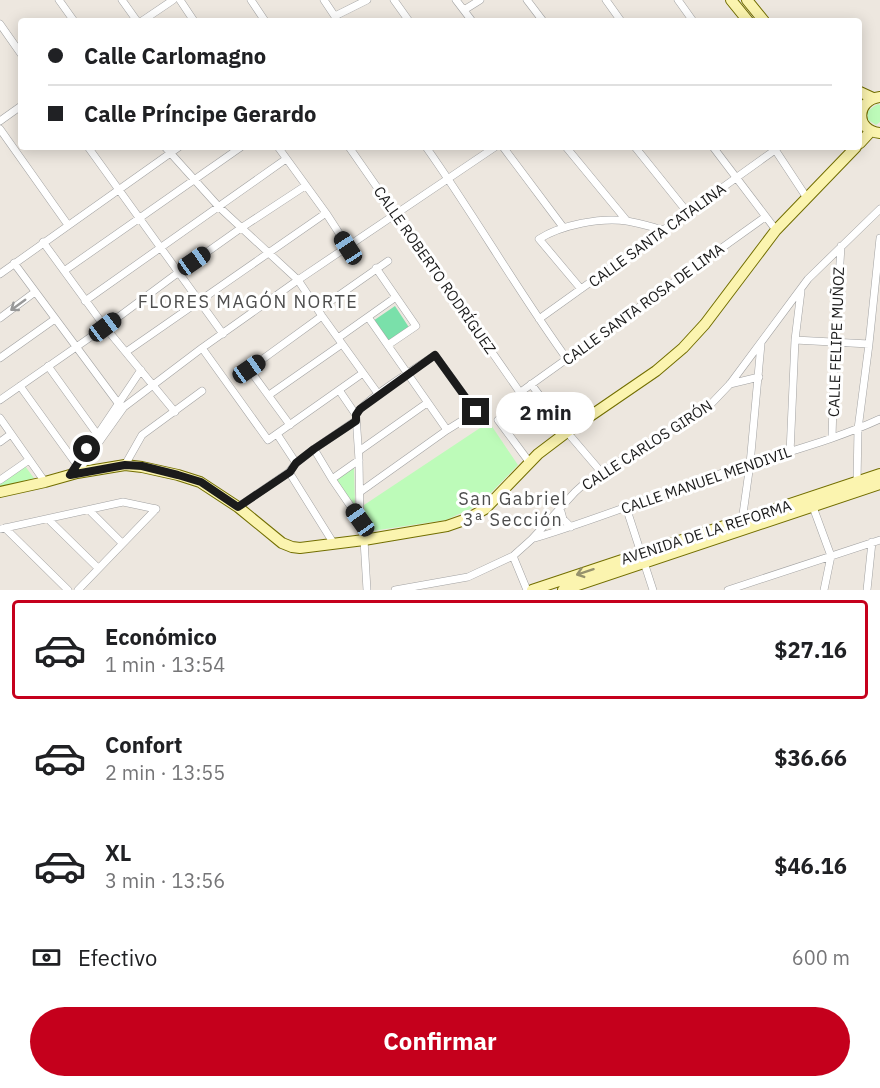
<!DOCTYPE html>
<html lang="es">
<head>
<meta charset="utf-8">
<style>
  body { margin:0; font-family:"IBM Plex Sans",sans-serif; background:#f6f6f6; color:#202124; height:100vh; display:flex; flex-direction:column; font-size:22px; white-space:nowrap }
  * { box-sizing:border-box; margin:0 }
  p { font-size:20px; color:#757577 }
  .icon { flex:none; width:33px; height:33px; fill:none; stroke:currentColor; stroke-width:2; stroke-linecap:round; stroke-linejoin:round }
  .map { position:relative; height:590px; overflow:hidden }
  .drawer { display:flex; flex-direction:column; background:#fff; flex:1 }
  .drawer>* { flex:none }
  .banner { position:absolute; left:18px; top:18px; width:844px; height:132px; border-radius:6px; box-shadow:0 3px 15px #0003; display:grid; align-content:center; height:132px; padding:0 30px; background:#fff }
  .end { position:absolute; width:27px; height:27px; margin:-14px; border:8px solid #1b1b1b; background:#fff; box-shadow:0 0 0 3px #fff }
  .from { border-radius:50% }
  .bubble { position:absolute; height:42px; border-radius:21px; background:#fff; box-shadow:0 3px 15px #0003; font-size:20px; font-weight:800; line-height:42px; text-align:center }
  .car { position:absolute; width:18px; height:36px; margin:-18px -9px; border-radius:8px; box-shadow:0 0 4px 2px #0007; background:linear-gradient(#222 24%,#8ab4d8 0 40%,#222 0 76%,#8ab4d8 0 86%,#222 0) }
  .banner b { display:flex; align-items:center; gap:21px; height:57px; font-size:22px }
  .banner b+b { border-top:2px solid #e0e0e0 }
  .banner i { width:15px; height:15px; background:#202124 }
  ul { padding:10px 0 0; list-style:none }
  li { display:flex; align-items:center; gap:18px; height:99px; margin:0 12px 9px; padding:0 18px; border:3px solid transparent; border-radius:6px }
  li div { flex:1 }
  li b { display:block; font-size:22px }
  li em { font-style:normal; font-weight:800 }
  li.active { border-color:#c5001c }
  li>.icon { width:54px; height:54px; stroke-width:1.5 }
  .pay { display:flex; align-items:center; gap:15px; height:66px; padding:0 30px; font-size:22px }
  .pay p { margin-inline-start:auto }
  .action { display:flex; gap:12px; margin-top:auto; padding:12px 30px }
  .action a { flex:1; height:69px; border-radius:36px; background:#c5001c; color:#fff; font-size:24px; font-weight:800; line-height:69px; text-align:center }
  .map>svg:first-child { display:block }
  .park { fill:#bdfbb9 }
  .pitch { fill:#7ae0aa }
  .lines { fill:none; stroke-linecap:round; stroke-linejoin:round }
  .street-casing { stroke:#a2a2a2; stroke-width:8 }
  .secondary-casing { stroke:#726e01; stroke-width:12 }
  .street { stroke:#fff; stroke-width:7 }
  .secondary { stroke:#fbf4af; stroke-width:10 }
  .oneway { stroke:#989898 }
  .oneway2 { stroke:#96926c }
  .route { stroke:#1b1b1b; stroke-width:8 }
  .labels { text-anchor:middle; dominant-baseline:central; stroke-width:6; stroke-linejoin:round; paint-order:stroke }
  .street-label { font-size:15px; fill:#1b1b1b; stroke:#fff }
  .quarter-label { font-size:18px; letter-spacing:1.5px; fill:#4e4e4e; stroke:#fff }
</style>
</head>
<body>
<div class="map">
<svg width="880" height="590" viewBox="0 0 880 590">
  <rect width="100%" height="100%" fill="#ede7df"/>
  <!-- park -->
  <path class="park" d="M878,104L880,105V122L876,125L868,120L867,112L873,107Z
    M489,422L518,465L479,505L446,520L365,532L364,505Z
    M25,466L36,481L0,489V482Z
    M354,467L355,505L335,480Z"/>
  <!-- pitch -->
  <path class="pitch" d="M395,306L410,329L389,344L373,321Z"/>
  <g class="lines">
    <defs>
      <path id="street" d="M59,0L74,21
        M122,0L137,21
        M180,0L194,21
        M251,0L265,21
        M324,0L338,21
        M394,0L409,21
        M456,0L472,21
        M527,0L543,21
        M606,0L621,21
        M678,0L693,21
        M464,10L480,0
        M335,16L367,0
        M142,21L173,0
        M0,24L21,54
        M0,121L21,106
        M0,129L68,225
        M88,147L223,334
        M165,147L219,207L298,280L322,316L379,395
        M278,147L326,213L348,247
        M349,147L519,391H522L765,217
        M426,147C475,216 517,290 567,359
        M503,147L563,227
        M566,147L627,221
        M635,147L688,213
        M713,147L776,230
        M774,148L807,198
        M43,242L105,327L175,412
        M14,263L118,403L124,407
        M376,268L416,326L388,345
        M64,271L241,147
        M0,274L179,147
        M581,289L539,239C561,225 601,217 627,221C639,223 652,227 664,230
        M85,301L286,159
        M318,310L388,261
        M368,317L447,430
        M0,318L35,292
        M539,319L775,150
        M338,338L396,297
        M795,340L869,344
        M202,348L268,440L363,373
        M126,352L326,213
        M0,358L55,319
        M48,366L97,434L101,435
        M531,384L567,432L602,473
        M730,384L759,377
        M20,386L77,465
        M339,390L356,415L359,460L360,520L364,540L367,590
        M269,395L342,344
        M0,400L105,327L179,272L241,228L305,186
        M356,415C362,401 420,366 435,355L476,412L447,430L360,492
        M0,418L45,482
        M498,420L530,463
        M290,425L249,369L322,316
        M277,434L296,463
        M832,437L835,343L841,246
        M0,442L11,434
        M314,449L332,479L360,520
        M359,451L427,403
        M790,453L795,340L801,291
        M125,465L142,435L202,391
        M289,472L334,544
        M72,473L141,370
        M77,473L124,407L202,348L298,280L495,147
        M332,479L359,460
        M0,480L29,460
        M857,482L858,429L869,344L880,238
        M238,507L289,472L296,463L314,449L355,421
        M626,507L653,590
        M813,507L831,556L824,590
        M560,508L563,519L571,527
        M89,510L122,543
        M48,519L98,568
        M742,521L750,464L761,344
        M5,528L68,590
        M0,529L123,502L156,509
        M535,538C608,516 678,486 750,464C794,450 839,438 880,419
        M513,556L527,590
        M78,590L156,509
        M395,590L468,577L513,556L532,539L575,492L585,483L710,405L730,384L808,279L880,209
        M728,590L880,540
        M867,590L872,542"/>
      <path id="secondary" d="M731,0L748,21
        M747,0L764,21
        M860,92L873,98
        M880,97C855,100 855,131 880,133
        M860,143L871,131
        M0,492L45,482L77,473L125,465L142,467L178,475L200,482L238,507L282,543L292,547L300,548L364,540L447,526L467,519L485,509L538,454L567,432L656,371L683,348L705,324L776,230L856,147
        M532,590L880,474
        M563,590L880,484"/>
    </defs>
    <!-- street casing -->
    <use href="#street" class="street-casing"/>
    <!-- secondary casing -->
    <use href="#secondary" class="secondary-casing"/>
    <!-- street -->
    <use href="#street" class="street"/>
    <!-- secondary -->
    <use href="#secondary" class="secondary"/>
  </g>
  <!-- one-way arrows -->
  <defs><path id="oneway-shaft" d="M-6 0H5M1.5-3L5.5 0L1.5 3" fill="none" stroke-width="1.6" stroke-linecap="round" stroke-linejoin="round" transform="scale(1.5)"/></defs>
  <use class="oneway" href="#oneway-shaft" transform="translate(18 305) rotate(144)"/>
  <use class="oneway2" href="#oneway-shaft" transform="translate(585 572) rotate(162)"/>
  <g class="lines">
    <!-- route -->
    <path class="route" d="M87,449L70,475L125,465L142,466L178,475L201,482L238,507L290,472L296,463L314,449L356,421V415L360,409L435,355L476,412"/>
  </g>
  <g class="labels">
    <!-- street labels -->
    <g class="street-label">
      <text transform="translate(657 235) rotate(-36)">CALLE SANTA CATALINA</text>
      <text transform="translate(435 270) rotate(55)">CALLE ROBERTO RODRÍGUEZ</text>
      <text transform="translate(643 304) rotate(-36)">CALLE SANTA ROSA DE LIMA</text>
      <text transform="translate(836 342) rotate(-88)">CALLE FELIPE MUÑOZ</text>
      <text transform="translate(647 445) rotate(-33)">CALLE CARLOS GIRÓN</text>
      <text transform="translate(706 480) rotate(-19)">CALLE MANUEL MENDIVIL</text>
      <text transform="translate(706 532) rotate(-18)">AVENIDA DE LA REFORMA</text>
    </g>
    <!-- quarter labels -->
    <g class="quarter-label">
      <text x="248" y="301">FLORES MAGÓN NORTE</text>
      <text x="513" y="498">San Gabriel<tspan x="513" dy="21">3ª Sección</tspan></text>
    </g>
  </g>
</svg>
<i class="end from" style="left:87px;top:449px"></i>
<i class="end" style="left:476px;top:412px"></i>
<div class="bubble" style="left:496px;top:392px;width:99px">2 min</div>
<i class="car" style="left:348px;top:248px;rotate:327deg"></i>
<i class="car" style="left:194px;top:261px;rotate:55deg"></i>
<i class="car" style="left:105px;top:327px;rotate:53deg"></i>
<i class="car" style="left:249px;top:369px;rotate:55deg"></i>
<i class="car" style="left:360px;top:520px;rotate:325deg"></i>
<div class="banner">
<b><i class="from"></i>Calle Carlomagno</b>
<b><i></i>Calle Príncipe Gerardo</b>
</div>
</div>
<section class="drawer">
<ul>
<li class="active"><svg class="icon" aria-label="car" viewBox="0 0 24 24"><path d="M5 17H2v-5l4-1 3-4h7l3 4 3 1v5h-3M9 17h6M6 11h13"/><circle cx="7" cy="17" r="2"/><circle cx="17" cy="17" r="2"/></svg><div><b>Económico</b><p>1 min · 13:54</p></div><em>$27.16</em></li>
<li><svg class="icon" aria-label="car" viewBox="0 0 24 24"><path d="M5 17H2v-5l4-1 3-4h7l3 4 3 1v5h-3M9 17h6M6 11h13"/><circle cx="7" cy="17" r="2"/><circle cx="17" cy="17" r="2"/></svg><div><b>Confort</b><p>2 min · 13:55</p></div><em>$36.66</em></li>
<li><svg class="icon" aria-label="car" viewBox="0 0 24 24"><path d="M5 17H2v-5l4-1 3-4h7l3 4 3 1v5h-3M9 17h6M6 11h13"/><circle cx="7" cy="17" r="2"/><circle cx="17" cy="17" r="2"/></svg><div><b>XL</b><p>3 min · 13:56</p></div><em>$46.16</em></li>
</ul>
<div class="pay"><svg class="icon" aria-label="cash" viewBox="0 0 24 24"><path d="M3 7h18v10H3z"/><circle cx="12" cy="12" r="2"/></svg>Efectivo<p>600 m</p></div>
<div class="action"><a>Confirmar</a></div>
</section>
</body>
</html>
